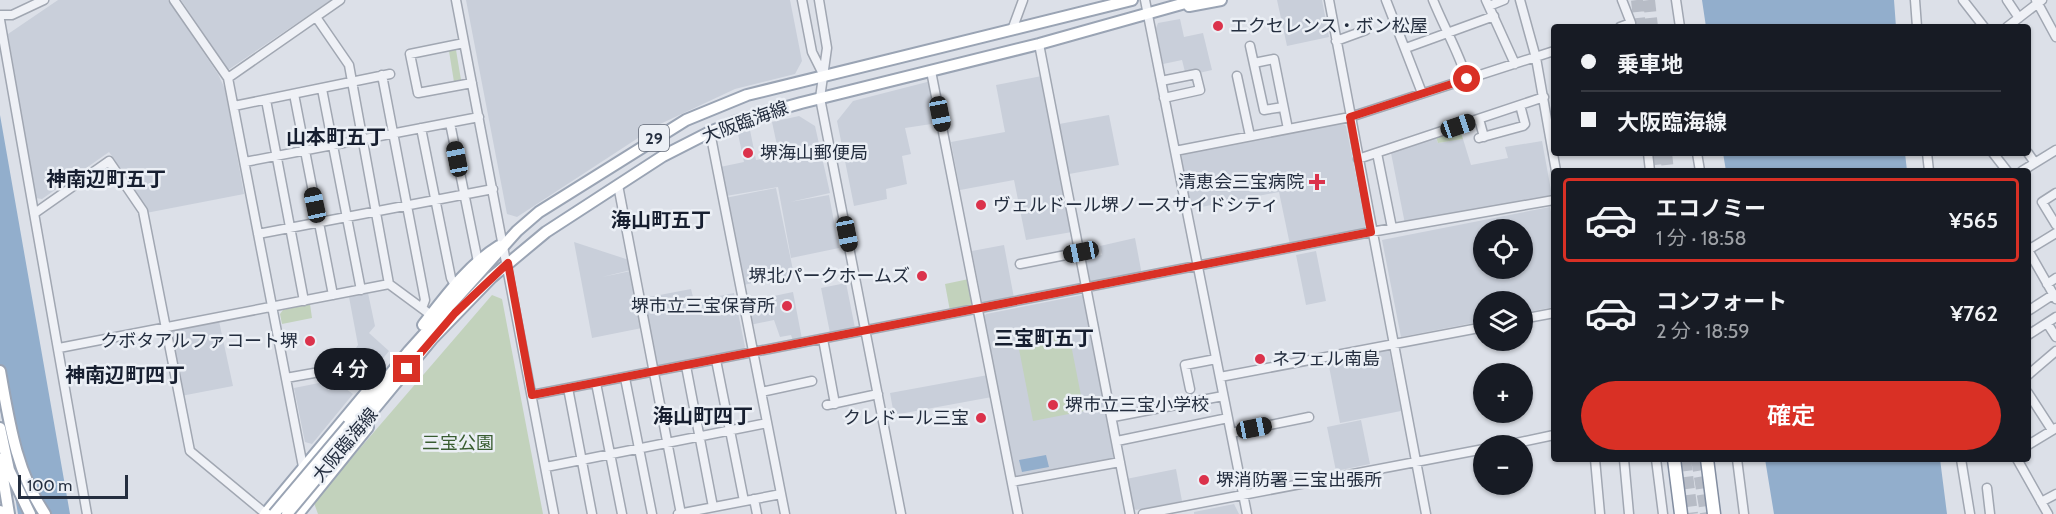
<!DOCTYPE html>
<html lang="ja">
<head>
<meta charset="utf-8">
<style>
  body { margin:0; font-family:Cabin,"Noto Sans JP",sans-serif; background:#242831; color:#f1f3f6; height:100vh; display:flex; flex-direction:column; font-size:22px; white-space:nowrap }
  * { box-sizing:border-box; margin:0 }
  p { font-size:20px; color:#9ea1a6 }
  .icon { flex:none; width:33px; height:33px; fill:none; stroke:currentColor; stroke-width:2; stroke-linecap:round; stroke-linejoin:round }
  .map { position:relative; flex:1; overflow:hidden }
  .details { position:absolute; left:1551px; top:168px; width:480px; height:294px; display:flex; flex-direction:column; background:#171b24; border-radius:6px; box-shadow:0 2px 4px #0004 }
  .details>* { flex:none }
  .banner { position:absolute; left:1551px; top:24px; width:480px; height:132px; border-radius:6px; box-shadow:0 2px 4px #0004; display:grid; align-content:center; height:132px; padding:0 30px; background:#171b24 }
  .controls { position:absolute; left:1473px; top:219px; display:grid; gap:12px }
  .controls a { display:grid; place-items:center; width:60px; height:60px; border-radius:50%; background:#171b24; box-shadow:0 2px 4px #0004; font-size:30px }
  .scale { position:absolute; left:18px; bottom:15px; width:110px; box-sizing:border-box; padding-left:6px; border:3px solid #242e3f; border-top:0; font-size:16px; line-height:21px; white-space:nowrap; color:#242e3f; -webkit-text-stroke:4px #ebeff5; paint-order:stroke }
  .end { position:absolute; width:27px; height:27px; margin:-14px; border:8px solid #d93025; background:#fff; box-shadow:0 0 0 3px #fff }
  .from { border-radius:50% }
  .bubble { position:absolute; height:42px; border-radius:21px; background:#171b24; box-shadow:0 2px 4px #0004; font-size:20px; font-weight:600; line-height:42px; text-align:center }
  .car { position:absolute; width:18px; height:36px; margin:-18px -9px; border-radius:8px; box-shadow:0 0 4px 2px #0007; background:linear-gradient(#222 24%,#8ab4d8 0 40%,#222 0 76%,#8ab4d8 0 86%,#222 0) }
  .banner b { display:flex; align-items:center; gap:21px; height:57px; font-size:22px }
  .banner b+b { border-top:2px solid #363941 }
  .banner i { width:15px; height:15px; background:#f1f3f6 }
  ul { padding:10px 0 0; list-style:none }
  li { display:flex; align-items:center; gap:18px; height:84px; margin:0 12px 9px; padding:0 18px; border:3px solid transparent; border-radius:6px }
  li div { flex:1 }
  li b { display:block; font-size:22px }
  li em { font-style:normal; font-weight:600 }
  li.on { border-color:#d93025 }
  li>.icon { width:54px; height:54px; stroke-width:1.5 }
  .button { display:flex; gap:12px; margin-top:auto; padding:12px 30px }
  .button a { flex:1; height:69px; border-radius:36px; background:#d93025; color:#fff; font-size:24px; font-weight:600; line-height:69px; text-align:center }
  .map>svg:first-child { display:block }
  .built { fill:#c9cfda; fill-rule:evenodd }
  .green { fill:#c2d2bc }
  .water { fill:#92aecc }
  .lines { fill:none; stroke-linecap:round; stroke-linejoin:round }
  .highway-tunnel { stroke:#b7bcc6; stroke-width:12; stroke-dasharray:12 6; stroke-linecap:butt }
  .minor-casing { stroke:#a1a7b2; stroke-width:11 }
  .major-casing { stroke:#9aa4b4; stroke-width:14 }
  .highway-casing { stroke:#828da0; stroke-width:15 }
  .minor { stroke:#eff1f6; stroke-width:8 }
  .major { stroke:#fff; stroke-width:10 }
  .highway { stroke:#fff; stroke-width:12 }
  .major-bridge-casing { stroke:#9aa4b4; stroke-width:14; stroke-linecap:butt }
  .major-bridge { stroke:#fff; stroke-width:10 }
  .route { stroke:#d93025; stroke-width:8 }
  .poi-dot { fill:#db324b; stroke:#ebeff5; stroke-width:2 }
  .labels { text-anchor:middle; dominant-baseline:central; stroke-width:5; stroke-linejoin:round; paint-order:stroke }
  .shield { fill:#ebeff5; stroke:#606876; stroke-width:1.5 }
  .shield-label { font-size:16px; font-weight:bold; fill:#242e3f }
  .poi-label { font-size:18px; fill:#242e3f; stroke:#ebeff5; text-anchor:start }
  .street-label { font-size:18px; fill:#242e3f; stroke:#ebeff5 }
  .park-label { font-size:18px; fill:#385c30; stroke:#ebeff5 }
  .neighbourhood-label { font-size:20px; font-weight:bold; fill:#171f30; stroke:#ebeff5 }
</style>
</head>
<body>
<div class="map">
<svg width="2056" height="514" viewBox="0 0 2056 514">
  <rect width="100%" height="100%" fill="#dce0e8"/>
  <!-- built -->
  <path class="built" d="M58,0H168L218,74L225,89L244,194L146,213L116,167V162L109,152L42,199L35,198L8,34Z
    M181,0H331L228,70Z
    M466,0H790L802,61L795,74L735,89L658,125L517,217L507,214Z
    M1277,0H1322L1329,37L1287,46Z
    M1180,19L1184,37L1203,33L1212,70L1186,76L1182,60L1163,64L1156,28L1158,23Z
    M1042,76L1072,232L1026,240L1014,180L960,190L951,142L1005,132L996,85Z
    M931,81L938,123L905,128L911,154L902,156L907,184L886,189L887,199L854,206L837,121L853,101Z
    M1109,115L1119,165L1069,174L1059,124Z
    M799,116L815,126L830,193L790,202L829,195L839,248L791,258L778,187L726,196L720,167L744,162L738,134L750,130L756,160L771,157L770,152L778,150L772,122Z
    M1343,123L1346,126L1366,225L1364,230L1290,245L1279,192L1191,209L1181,157L1184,153Z
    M1436,138L1438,143L1463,139L1471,165L1508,158L1505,147L1542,141L1552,196L1405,224L1391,153Z
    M776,188L794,275L743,285L725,198Z
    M1550,207L1554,227V307L1523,313L1522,302H1484L1483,321L1401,337L1382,240ZM1484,230H1522V268H1484Z
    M1135,238L1142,275L1090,283L1085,259L1102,255L1100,246Z
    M574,242L629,260L631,270L602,277L631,271L642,328L592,338Z
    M1004,245L1014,298L985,304L982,302L972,251Z
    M1316,251L1326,301L1306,305L1296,255Z
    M846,283L855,328L830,333L821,288Z
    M691,289L694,301L734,293L745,347L742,350L660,367L656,365L644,298Z
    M793,292L802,339L793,341L791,335L780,337L774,320L750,325L746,302Z
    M368,293L375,326L369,333L389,351L371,373L350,357L358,345L349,297Z
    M1082,295L1086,298L1115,456L1113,459L1018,478L1015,475L984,317L986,314Z
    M219,321L233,386L181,396L170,334L176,329Z
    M1389,349L1401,411L1340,423L1328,361Z
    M988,375L992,397L894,415L890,393Z
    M349,377L342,386L353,394L312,444L305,442L294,388Z
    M1361,420L1370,464L1336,471L1327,427Z
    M1176,469L1182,501L1136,510L1132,507L1126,479Z
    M1234,504L1239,514H1194V512Z"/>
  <!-- green -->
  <path class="green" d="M456,50L461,80L454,82L449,51Z
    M1460,130L1463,139L1438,143L1436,137Z
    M969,279L972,307L950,311L945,284Z
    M492,295L502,299L543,514H318L314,503L318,497Z
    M310,304L312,318L282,324L280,314L283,310Z
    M1068,329L1084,411L1033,421L1017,339Z"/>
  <!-- water -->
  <path class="water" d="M1702,0H1894L1896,27H1706Z
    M0,115L70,514H18L0,408Z
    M1723,153H1905L1907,171H1726Z
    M1046,455L1049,467L1022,472L1019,460Z
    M1765,459H1940L1947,514H1774Z"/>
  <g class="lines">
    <!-- highway-tunnel -->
    <path class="highway-tunnel" d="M1637,0L1640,27
      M1649,0L1652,27
      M1655,153L1657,171
      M1666,153L1668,171
      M1685,459L1692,514
      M1697,459L1706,514"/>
    <defs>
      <path id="minor" d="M174,0L228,78L304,472
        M456,0L554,514
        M802,0L812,52L824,76
        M819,0L827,48L820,98L901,514
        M1145,0L1247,514
        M1329,0L1426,514
        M1386,0L1422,93
        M1433,0C1444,27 1458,51 1467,79
        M1486,0L1515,64
        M1520,0L1536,58L1556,171
        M1676,0L1680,27
        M1915,0L1917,27
        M1963,0L1984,27
        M2007,0L2019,18
        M2036,0L2056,37
        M1489,6L1504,0
        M0,15H12L44,0
        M316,17L349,65L389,284
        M0,20L87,514
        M1620,27L1631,23L1622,0
        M2007,27L2042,0
        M1012,30L1023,0
        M1336,41L1366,30
        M464,43L410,54L418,93L472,83
        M1039,44L1130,514
        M1250,46L1264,110L1283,107
        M1406,48L1494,16
        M1254,63L1274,59L1288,129
        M931,71L1018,514
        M382,75L425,300L422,308
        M1237,76L1250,136
        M228,78L340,0
        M1161,81L1196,74L1200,90L1164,98
        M322,89L361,290
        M294,94L333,295
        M266,100L304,301
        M234,106L390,74
        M1479,119L1484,137
        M450,123L478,262
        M421,128L451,278L455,285
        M710,132L785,514
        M1479,138L1523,126L1525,124L1520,105
        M1175,151L1350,117L1554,51
        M1377,153L1392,228
        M1648,153L1650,171
        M1697,153L1700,171
        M1927,153L1929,171
        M1993,153L2007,171
        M2028,153L2035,163
        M1358,159L1544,97
        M245,162L479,117
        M2022,171L2056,150
        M618,185L681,514
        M2056,193L2042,202L2056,225
        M35,213L109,161L143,211L190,451L266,514
        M258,234L493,189
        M2028,250L2056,299
        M2028,250L2056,233
        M1020,264L1081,252
        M2047,284L2056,278
        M2028,311L2054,294
        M1522,319L1554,313
        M2047,323L2056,337
        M2028,335L2056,317
        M823,339L835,404
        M59,348L389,284L431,315
        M716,360L744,501
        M686,366L713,507
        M2028,375L2056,351
        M1220,377L1484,327
        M286,378L342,368
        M625,378L652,514
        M596,383L622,514
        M568,388L592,514
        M1190,389L1185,365L1216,359
        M761,392L812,381
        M2028,393L2052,430
        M532,395L1371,232L1554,200
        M827,405L878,394
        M1113,417L1223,396
        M1231,433L1309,417
        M1117,441L1228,418
        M2028,445L2056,428
        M1502,446L1554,435
        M1595,459L1600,514
        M1624,459L1629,514
        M1656,459L1663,514
        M1737,459L1744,514
        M1961,459L1970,514
        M2017,459L2048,514
        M546,467L767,423
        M1012,482L1120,462
        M1987,488L1990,514
        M754,499L757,514
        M2041,502L2056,494
        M678,514L781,494
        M1143,514L1484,449"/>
      <path id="major" d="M1189,6L1221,0
        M423,325C445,297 468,265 499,246
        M0,371C9,421 16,472 45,514
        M349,425L409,351L517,231L539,212L686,120L747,95L1132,0
        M0,428L9,470L30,514
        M356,431L432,339L492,277L546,232L663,156L710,132L737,121L801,103L1039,44L1196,0
        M0,459L9,514
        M0,511L1,514
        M265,514L370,388
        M298,514L368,427"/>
      <path id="highway" d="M1674,459L1681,514
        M1707,459L1714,514"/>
    </defs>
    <!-- minor casing -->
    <use href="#minor" class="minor-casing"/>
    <!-- major casing -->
    <use href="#major" class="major-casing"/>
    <!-- highway casing -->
    <use href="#highway" class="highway-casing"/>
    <!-- minor -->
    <use href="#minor" class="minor"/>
    <!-- major -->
    <use href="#major" class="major"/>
    <!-- highway -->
    <use href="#highway" class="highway"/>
    <defs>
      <path id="major-bridge" d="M274,514L349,425
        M287,514L356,431"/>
    </defs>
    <!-- major-bridge casing -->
    <use href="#major-bridge" class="major-bridge-casing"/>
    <!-- major-bridge -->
    <use href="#major-bridge" class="major-bridge"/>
  </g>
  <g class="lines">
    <!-- route -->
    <path class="route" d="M407,369L455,313L508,263L532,395L1371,232L1350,117L1467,79"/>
  </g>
  <!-- markers -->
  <g class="poi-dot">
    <circle cx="1218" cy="26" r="6"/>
    <circle cx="748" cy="153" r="6"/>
    <path d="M1314 173h6v6h6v6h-6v6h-6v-6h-6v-6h6z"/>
    <circle cx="981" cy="205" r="6"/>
    <circle cx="922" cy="276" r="6"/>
    <circle cx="787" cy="306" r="6"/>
    <circle cx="310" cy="341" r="6"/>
    <circle cx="1260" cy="359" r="6"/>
    <circle cx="1053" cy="405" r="6"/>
    <circle cx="981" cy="418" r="6"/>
    <circle cx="1204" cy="480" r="6"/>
  </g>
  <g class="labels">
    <!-- shield labels -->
    <rect class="shield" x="639" y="125" width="30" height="26" rx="4.5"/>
    <g class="shield-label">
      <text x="654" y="138">29</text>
    </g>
    <!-- poi labels -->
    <g class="poi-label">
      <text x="1230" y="26">エクセレンス・ボン松屋</text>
      <text x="760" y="153">堺海山郵便局</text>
      <text x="1304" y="182" text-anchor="end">清恵会三宝病院</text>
      <text x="993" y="205">ヴェルドール堺ノースサイドシティ</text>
      <text x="910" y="276" text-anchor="end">堺北パークホームズ</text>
      <text x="775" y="306" text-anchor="end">堺市立三宝保育所</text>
      <text x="298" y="341" text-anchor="end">クボタアルファコート堺</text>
      <text x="1272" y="359">ネフェル南島</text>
      <text x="1065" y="405">堺市立三宝小学校</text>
      <text x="969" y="418" text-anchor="end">クレドール三宝</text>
      <text x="1216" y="480">堺消防署 三宝出張所</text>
    </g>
    <!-- street labels -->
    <g class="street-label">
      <text transform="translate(745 122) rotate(-20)">大阪臨海線</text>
      <text transform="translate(345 445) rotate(-50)">大阪臨海線</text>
    </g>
    <!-- park labels -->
    <g class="park-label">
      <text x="458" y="443">三宝公園</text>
    </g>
    <!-- neighbourhood labels -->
    <g class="neighbourhood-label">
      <text x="336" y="137">山本町五丁</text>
      <text x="106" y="179">神南辺町五丁</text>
      <text x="661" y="220">海山町五丁</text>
      <text x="1044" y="338">三宝町五丁</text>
      <text x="125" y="375">神南辺町四丁</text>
      <text x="703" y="416">海山町四丁</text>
    </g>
  </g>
</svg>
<div class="controls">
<a><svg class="icon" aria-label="locate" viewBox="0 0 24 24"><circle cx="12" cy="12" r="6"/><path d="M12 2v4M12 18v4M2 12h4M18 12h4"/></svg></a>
<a><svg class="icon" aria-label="layers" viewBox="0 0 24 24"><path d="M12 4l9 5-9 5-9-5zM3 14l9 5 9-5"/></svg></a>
<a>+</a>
<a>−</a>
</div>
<div class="scale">100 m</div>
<i class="end from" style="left:1467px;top:79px"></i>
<i class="end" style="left:407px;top:369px"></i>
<div class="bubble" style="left:314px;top:348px;width:72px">4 分</div>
<i class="car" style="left:940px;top:114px;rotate:169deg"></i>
<i class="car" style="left:1458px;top:126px;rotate:71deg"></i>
<i class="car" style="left:457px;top:159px;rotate:349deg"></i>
<i class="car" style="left:315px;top:205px;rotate:348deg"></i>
<i class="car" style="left:847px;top:234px;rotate:169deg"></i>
<i class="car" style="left:1081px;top:252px;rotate:259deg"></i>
<i class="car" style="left:1254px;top:428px;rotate:79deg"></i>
<div class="banner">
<b><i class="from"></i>乗車地</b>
<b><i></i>大阪臨海線</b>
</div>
<section class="details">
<ul>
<li class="on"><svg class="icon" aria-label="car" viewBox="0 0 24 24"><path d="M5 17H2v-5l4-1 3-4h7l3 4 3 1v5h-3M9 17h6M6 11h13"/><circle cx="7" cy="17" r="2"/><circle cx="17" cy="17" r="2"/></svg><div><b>エコノミー</b><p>1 分 · 18:58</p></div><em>¥565</em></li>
<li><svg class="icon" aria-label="car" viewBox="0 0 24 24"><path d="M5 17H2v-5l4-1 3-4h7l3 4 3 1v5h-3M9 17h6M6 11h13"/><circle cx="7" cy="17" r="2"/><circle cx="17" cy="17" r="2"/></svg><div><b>コンフォート</b><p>2 分 · 18:59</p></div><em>¥762</em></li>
</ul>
<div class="button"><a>確定</a></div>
</section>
</div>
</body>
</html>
